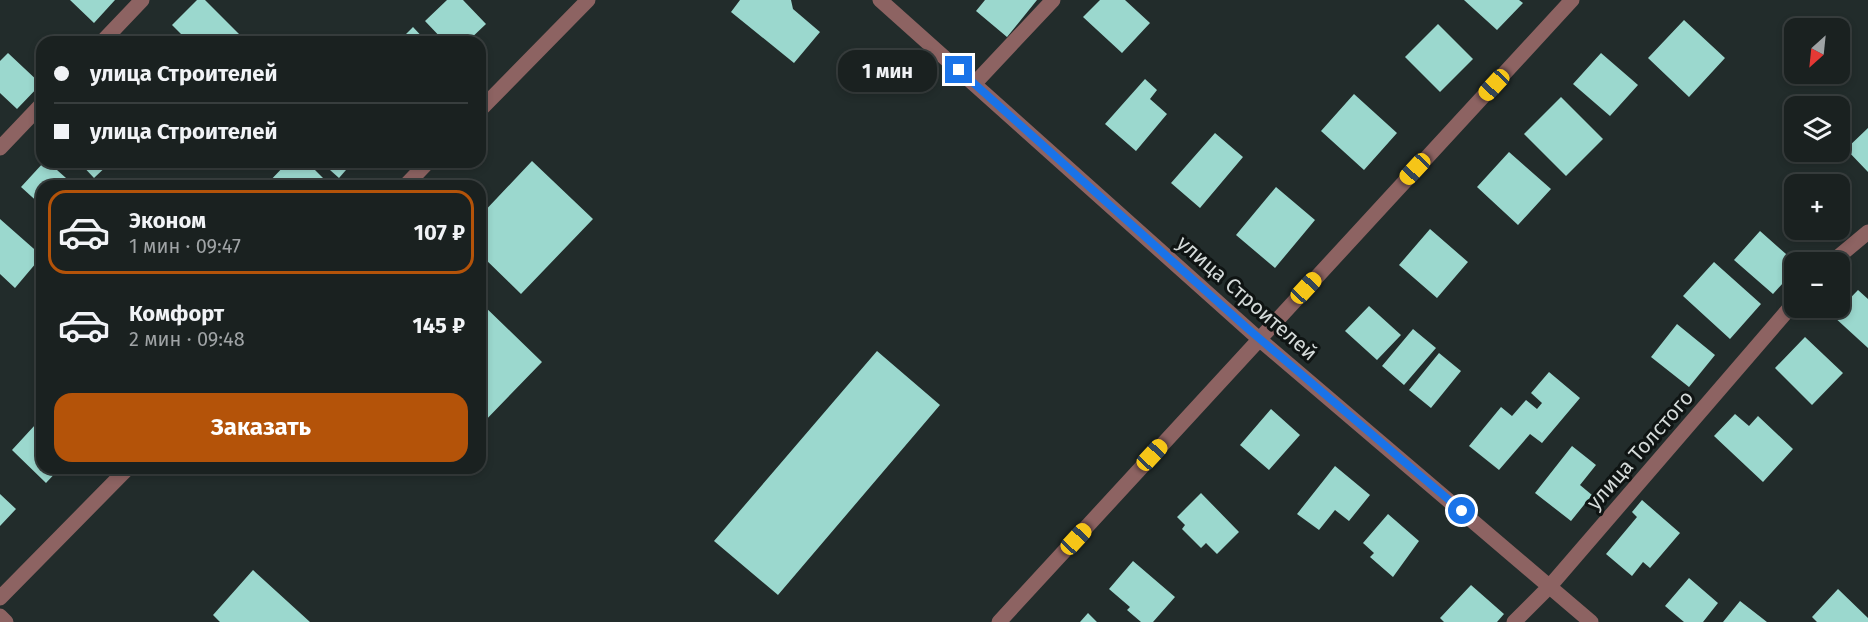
<!DOCTYPE html>
<html lang="ru">
<head>
<meta charset="utf-8">
<style>
  body { margin:0; font-family:"Fira Sans",sans-serif; background:#232929; color:#f1f3f6; height:100vh; display:flex; flex-direction:column; font-size:22px; white-space:nowrap }
  * { box-sizing:border-box; margin:0 }
  p { font-size:20px; color:#9fa3a5 }
  .icon { flex:none; width:33px; height:33px; fill:none; stroke:currentColor; stroke-width:2; stroke-linecap:round; stroke-linejoin:round }
  .map { position:relative; flex:1; overflow:hidden }
  .drawer { position:absolute; left:36px; top:180px; width:450px; height:294px; display:flex; flex-direction:column; background:#1a2120; border-radius:18px; box-shadow:0 3px 9px #0003,0 0 0 2px #383e3e }
  .drawer>* { flex:none }
  .top-card { position:absolute; left:36px; top:36px; width:450px; height:132px; border-radius:18px; box-shadow:0 3px 9px #0003,0 0 0 2px #383e3e; display:grid; align-content:center; height:132px; padding:0 18px; background:#1a2120 }
  .needle { width:39px; rotate:207deg }
  .controls { position:absolute; left:1784px; top:18px; display:grid; gap:12px }
  .controls a { display:grid; place-items:center; width:66px; height:66px; border-radius:12px; background:#1a2120; box-shadow:0 3px 9px #0003,0 0 0 2px #383e3e; font-size:30px }
  .end { position:absolute; width:27px; height:27px; margin:-14px; border:8px solid #1a73e8; background:#fff; box-shadow:0 0 0 3px #fff }
  .from { border-radius:50% }
  .bubble { position:absolute; height:42px; border-radius:18px; background:#1a2120; box-shadow:0 3px 9px #0003,0 0 0 2px #383e3e; font-size:20px; font-weight:700; line-height:42px; text-align:center }
  .car { position:absolute; width:18px; height:36px; margin:-18px -9px; border-radius:8px; box-shadow:0 0 4px 2px #0007; background:linear-gradient(#f5c518 24%,#345 0 40%,#f5c518 0 76%,#345 0 86%,#f5c518 0) }
  .top-card b { display:flex; align-items:center; gap:21px; height:57px; font-size:22px }
  .top-card b+b { border-top:2px solid #383e3e }
  .top-card i { width:15px; height:15px; background:#f1f3f6 }
  ul { padding:10px 0 0; list-style:none }
  li { display:flex; align-items:center; gap:18px; height:84px; margin:0 12px 9px; padding:0 6px; border:3px solid transparent; border-radius:18px }
  li div { flex:1 }
  li b { display:block; font-size:22px }
  li em { font-style:normal; font-weight:700 }
  li.selected { border-color:#b45309 }
  li>.icon { width:54px; height:54px; stroke-width:1.5 }
  .cta { display:flex; gap:12px; margin-top:auto; padding:12px 18px }
  .cta a { flex:1; height:69px; border-radius:18px; background:#b45309; color:#fff; font-size:24px; font-weight:700; line-height:69px; text-align:center }
  .map>svg:first-child { display:block }
  .building { fill:#9bd8ce }
  .lines { fill:none; stroke-linecap:round; stroke-linejoin:round }
  .minor { stroke:#8d6362; stroke-width:15 }
  .route { stroke:#1a73e8; stroke-width:8 }
  .labels { text-anchor:middle; dominant-baseline:central; stroke-width:6; stroke-linejoin:round; paint-order:stroke }
  .street-label { font-size:21px; fill:#d4dad9; stroke:#0f1413 }
</style>
</head>
<body>
<div class="map">
<svg width="1868" height="622" viewBox="0 0 1868 622">
  <rect width="100%" height="100%" fill="#222c2b"/>
  <!-- building -->
  <path class="building" d="M70,0H115L94,23Z
    M197,0H205L242,37L237,42H189L172,25Z
    M447,0H463L486,24L467,42H445L425,21Z
    M740,0H791L793,9L820,32L794,63L731,12Z
    M985,0H1037L1007,37L976,11Z
    M1100,0H1125L1150,23L1122,53L1083,17Z
    M1464,0H1519L1523,3L1497,30Z
    M1684,20L1725,58L1689,97L1648,58Z
    M1438,24L1473,59L1440,92L1405,57Z
    M413,27L427,42H398Z
    M8,53L41,84L17,109L0,93V61Z
    M1601,53L1638,85L1610,116L1573,84Z
    M1145,79L1157,90L1150,99L1167,114L1136,151L1105,124Z
    M1354,94L1397,133L1364,170L1321,131Z
    M1561,97L1603,139L1566,176L1524,134Z
    M1868,128V172L1846,149Z
    M1215,133L1243,157L1200,208L1171,183Z
    M1509,152L1551,189L1518,225L1477,187Z
    M532,161L593,219L521,294L480,254V216Z
    M44,162H48L75,186H42V206L21,187Z
    M79,162H111L94,178Z
    M288,162H307L331,186H265Z
    M321,162H353L339,178Z
    M1276,187L1315,220L1275,268L1236,235Z
    M1794,200V215L1786,208Z
    M1839,201L1851,212L1839,225Z
    M0,219L42,256L15,288L0,274Z
    M1430,229L1468,262L1437,298L1399,265Z
    M1809,230H1835L1822,242Z
    M1760,231L1794,261V271L1773,294L1734,260Z
    M1714,262L1761,304L1730,339L1683,296Z
    M1858,290L1868,299V348L1833,316Z
    M480,302L542,362L480,426Z
    M1369,306L1401,335L1377,360L1345,331Z
    M1677,324L1715,355L1689,387L1651,357Z
    M1413,329L1436,348L1404,385L1382,366Z
    M1805,337L1843,373L1812,405L1775,368Z
    M877,351L940,405L778,595L714,541Z
    M1439,353L1461,371L1431,408L1409,390Z
    M1549,372L1580,398L1542,443L1530,434L1499,470L1469,446L1501,407L1512,416L1526,400L1537,409L1542,403L1531,393Z
    M1271,409L1300,435L1269,470L1240,445Z
    M1735,414L1749,426L1758,416L1793,449L1763,482L1714,436Z
    M35,425L42,432V468H60L46,483L12,450Z
    M1572,446L1596,465L1580,485L1592,495L1571,521L1535,493Z
    M1335,466L1370,495L1349,521L1335,510L1319,530L1297,514Z
    M1201,493L1239,532L1217,554L1206,543L1201,548L1182,529L1185,525L1177,517Z
    M0,494L16,509L0,526Z
    M1642,500L1680,533L1650,568L1643,562L1632,576L1606,554L1637,517L1632,512Z
    M1388,514L1419,541L1393,577L1370,557L1374,553L1363,543Z
    M1133,561L1175,597L1153,622H1141L1127,610L1130,607L1109,589Z
    M253,570L310,622H220L213,615Z
    M1689,578L1718,603L1703,622H1684L1665,606Z
    M1471,585L1504,614L1497,622H1444L1440,618Z
    M1838,589L1868,618V622H1817L1812,617Z
    M1740,601L1767,622H1723Z
    M1088,613L1097,622H1080Z"/>
  <g class="lines">
    <!-- minor -->
    <path class="minor" d="M880,0L1259,339L1591,622
      M102,42L142,0
      M975,83L1053,0
      M480,110L588,0
      M0,148L42,104
      M405,186L428,162
      M1832,262L1868,232
      M0,598L128,468
      M0,616L6,622
      M999,622L1572,0
      M1514,622L1550,586L1794,303"/>
  </g>
  <g class="lines">
    <!-- route -->
    <path class="route" d="M959,70L1247,328L1462,511"/>
  </g>
  <g class="labels">
    <!-- street labels -->
    <g class="street-label">
      <text transform="translate(1247 298) rotate(41)">улица Строителей</text>
      <text transform="translate(1640 450) rotate(-49)">улица Толстого</text>
    </g>
  </g>
</svg>
<div class="controls">
<a><svg class="needle" viewBox="-14 -14 28 28"><path d="M0-13l5 13h-10z" fill="#e53935"/><path d="M0 13l5-13h-10z" fill="#9fa3a5"/></svg></a>
<a><svg class="icon" aria-label="layers" viewBox="0 0 24 24"><path d="M12 4l9 5-9 5-9-5zM3 14l9 5 9-5"/></svg></a>
<a>+</a>
<a>−</a>
</div>
<i class="end from" style="left:1462px;top:511px"></i>
<i class="end" style="left:959px;top:70px"></i>
<div class="bubble" style="left:838px;top:50px;width:99px">1 мин</div>
<i class="car" style="left:1494px;top:85px;rotate:223deg"></i>
<i class="car" style="left:1415px;top:169px;rotate:223deg"></i>
<i class="car" style="left:1306px;top:288px;rotate:43deg"></i>
<i class="car" style="left:1152px;top:455px;rotate:43deg"></i>
<i class="car" style="left:1076px;top:539px;rotate:43deg"></i>
<div class="top-card">
<b><i class="from"></i>улица Строителей</b>
<b><i></i>улица Строителей</b>
</div>
<section class="drawer">
<ul>
<li class="selected"><svg class="icon" aria-label="car" viewBox="0 0 24 24"><path d="M5 17H2v-5l4-1 3-4h7l3 4 3 1v5h-3M9 17h6M6 11h13"/><circle cx="7" cy="17" r="2"/><circle cx="17" cy="17" r="2"/></svg><div><b>Эконом</b><p>1 мин · 09:47</p></div><em>107 ₽</em></li>
<li><svg class="icon" aria-label="car" viewBox="0 0 24 24"><path d="M5 17H2v-5l4-1 3-4h7l3 4 3 1v5h-3M9 17h6M6 11h13"/><circle cx="7" cy="17" r="2"/><circle cx="17" cy="17" r="2"/></svg><div><b>Комфорт</b><p>2 мин · 09:48</p></div><em>145 ₽</em></li>
</ul>
<div class="cta"><a>Заказать</a></div>
</section>
</div>
</body>
</html>
